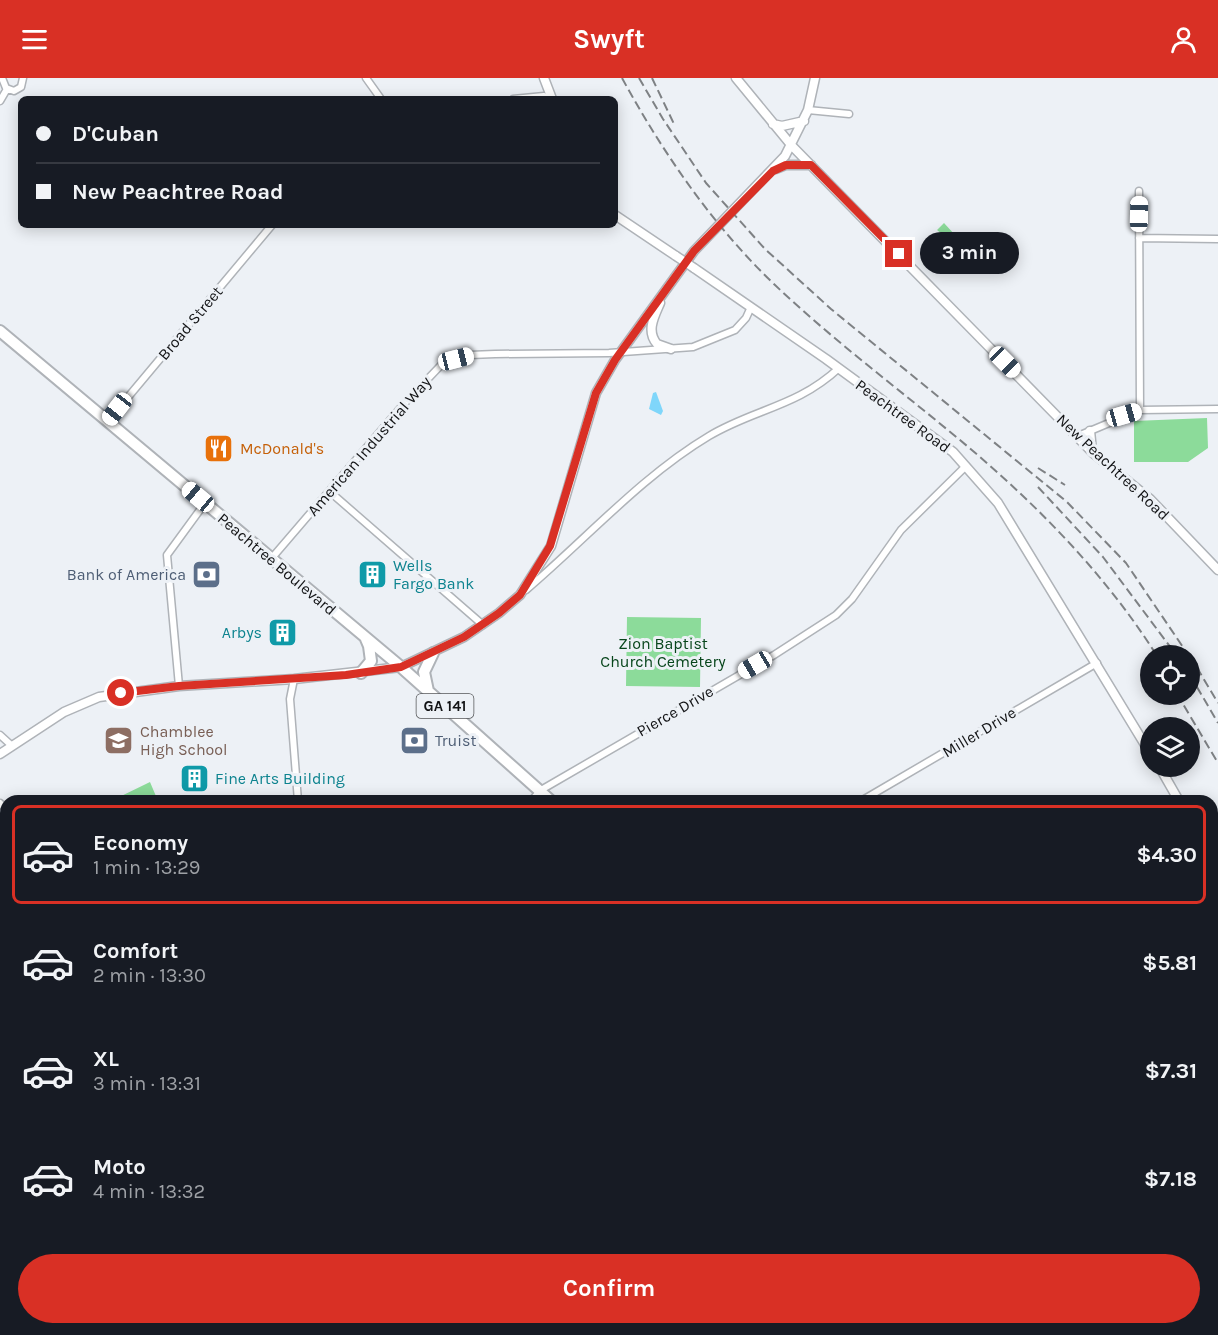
<!DOCTYPE html>
<html lang="en">
<head>
<meta charset="utf-8">
<style>
  body { margin:0; font-family:Karla,sans-serif; background:#242831; color:#f1f3f6; height:100vh; display:flex; flex-direction:column; font-size:22px; white-space:nowrap }
  * { box-sizing:border-box; margin:0 }
  p { font-size:20px; color:#9ea1a6 }
  .icon { flex:none; width:33px; height:33px; fill:none; stroke:currentColor; stroke-width:2; stroke-linecap:round; stroke-linejoin:round }
  .map { position:relative; flex:1; overflow:hidden }
  .drawer { position:absolute; left:0px; top:717px; width:1218px; height:540px; display:flex; flex-direction:column; background:#171b24; border-radius:18px 18px 0 0; box-shadow:0 3px 15px #0003 }
  .drawer>* { flex:none }
  .banner { position:absolute; left:18px; top:18px; width:600px; height:132px; border-radius:9px; box-shadow:0 3px 15px #0003; display:grid; align-content:center; height:132px; padding:0 18px; background:#171b24 }
  .fabs { position:absolute; left:1140px; top:567px; display:grid; gap:12px }
  .fabs a { display:grid; place-items:center; width:60px; height:60px; border-radius:50%; background:#171b24; box-shadow:0 3px 15px #0003; font-size:30px }
  .end { position:absolute; width:27px; height:27px; margin:-14px; border:8px solid #d93025; background:#fff; box-shadow:0 0 0 3px #fff }
  .from { border-radius:50% }
  .bubble { position:absolute; height:42px; border-radius:21px; background:#171b24; box-shadow:0 3px 15px #0003; font-size:20px; font-weight:700; line-height:42px; text-align:center }
  .car { position:absolute; width:18px; height:36px; margin:-18px -9px; border-radius:8px; box-shadow:0 0 4px 2px #0007; background:linear-gradient(#fff 24%,#345 0 40%,#fff 0 76%,#345 0 86%,#fff 0) }
  .banner b { display:flex; align-items:center; gap:21px; height:57px; font-size:22px }
  .banner b+b { border-top:2px solid #363941 }
  .banner i { width:15px; height:15px; background:#f1f3f6 }
  ul { padding:10px 0 0; list-style:none }
  li { display:flex; align-items:center; gap:18px; height:99px; margin:0 12px 9px; padding:0 6px; border:3px solid transparent; border-radius:9px }
  li div { flex:1 }
  li b { display:block; font-size:22px }
  li em { font-style:normal; font-weight:700 }
  li.active { border-color:#d93025 }
  li>.icon { width:54px; height:54px; stroke-width:1.5 }
  .primary-button { display:flex; gap:12px; margin-top:auto; padding:12px 18px }
  .primary-button a { flex:1; height:69px; border-radius:36px; background:#d93025; color:#fff; font-size:24px; font-weight:700; line-height:69px; text-align:center }
  header { display:flex; justify-content:space-between; align-items:center; height:78px; padding:0 18px; background:#d93025; color:#fff; font-size:27px; font-weight:700 }
  .map>svg:first-child { display:block }
  .green { fill:#8cdb9a }
  .water { fill:#7fd6fa }
  .lines { fill:none; stroke-linecap:round; stroke-linejoin:round }
  .minor-casing { stroke:#afb3b8; stroke-width:9 }
  .tertiary-casing { stroke:#afb3b8; stroke-width:11 }
  .secondary-casing { stroke:#afb3b8; stroke-width:12 }
  .trunk-casing { stroke:#afb3b8; stroke-width:14 }
  .minor { stroke:#fff; stroke-width:6 }
  .tertiary { stroke:#fff; stroke-width:8 }
  .secondary { stroke:#fff; stroke-width:9 }
  .trunk { stroke:#fff; stroke-width:10 }
  .rail { stroke:#7e8184; stroke-width:2; stroke-dasharray:9 4.5; stroke-linecap:butt }
  .tertiary-bridge-casing { stroke:#afb3b8; stroke-width:11; stroke-linecap:butt }
  .tertiary-bridge { stroke:#fff; stroke-width:8 }
  .route { stroke:#d93025; stroke-width:8 }
  .labels { text-anchor:middle; dominant-baseline:central; stroke-width:6; stroke-linejoin:round; paint-order:stroke }
  .shield { fill:#edf1f6; stroke:#545658; stroke-width:1.5 }
  .shield-label { font-size:15px; font-weight:bold; fill:#121315 }
  .street-label { font-size:16px; fill:#121315; stroke:#edf1f6 }
  .food-label { font-size:16px; fill:#c56008; stroke:#edf1f6; text-anchor:start }
  .culture-label { font-size:16px; fill:#0d838f; stroke:#edf1f6; text-anchor:start }
  .service-label { font-size:16px; fill:#4e5e75; stroke:#edf1f6; text-anchor:end }
  .park-label { font-size:16px; fill:#07451b; stroke:#edf1f6 }
  .education-label { font-size:16px; fill:#785e54; stroke:#edf1f6; text-anchor:start }
</style>
</head>
<body>
<header><svg class="icon" aria-label="menu" viewBox="0 0 24 24"><path d="M4 6h16M4 12h16M4 18h16"/></svg>Swyft<svg class="icon" aria-label="person" viewBox="0 0 24 24"><circle cx="12" cy="8" r="4"/><path d="M4 21q1-7 8-7t8 7"/></svg></header>
<div class="map">
<svg width="1218" height="1257" viewBox="0 0 1218 1257">
  <rect width="100%" height="100%" fill="#edf1f6"/>
  <!-- green -->
  <path class="green" d="M944,145L955,157L949,162L937,152Z
    M1207,340L1208,370L1188,384H1134V343Z
    M627,539L701,540L700,609L626,608Z
    M150,704L158,723H111Z
    M758,1251H838L844,1257H746Z"/>
  <!-- water -->
  <path class="water" d="M656,314L663,333L661,337L649,331L653,315Z"/>
  <g class="lines">
    <defs>
      <path id="minor" d="M2,0L6,10L14,13L21,9L23,0
        M366,0L381,21
        M513,21L544,18L552,21
        M0,23L7,11
        M808,32L849,36
        M1139,113L1140,332
        M1139,160L1218,161
        M108,343L272,147
        M1078,358L1140,332L1218,331
        M329,413L483,547
        M271,481L403,327L443,285L470,277L495,276L609,275L693,269L735,252L746,240L751,229
        M526,512C586,461 642,398 709,358C754,331 797,329 839,290
        M294,601L290,621L298,723
        M179,608L167,477L205,425
        M0,657L11,667
        M531,723L541,712L774,577L836,537L852,521L901,452L966,388
        M861,723L1097,585
        M0,725L6,731
        M0,847L6,841
        M0,944H6
        M0,1088L6,1083
        M0,1122L6,1127
        M235,1251L653,1256L681,1251
        M0,1254L90,1251"/>
      <path id="tertiary" d="M544,0L552,21
        M736,0L792,68L1093,375L1150,421L1218,492
        M773,46L782,48L804,43
        M776,91L786,87H811
        M615,137L676,178
        M694,190L826,281L953,374L998,425L1150,675
        M660,225C654,239 646,253 657,266L671,271
        M1090,353L1092,372
        M0,676L64,634L99,619L179,608L294,601L401,589L464,559L499,535L520,517L551,468L596,315L615,282L694,173L785,78L808,32L815,0
        M1159,688L1179,723
        M1212,777L1218,787"/>
      <path id="secondary" d="M1212,1002L1218,998"/>
      <path id="trunk" d="M0,253L401,589L551,723
        M361,595L371,583L369,568L366,561
        M428,613L424,594L433,575
        M1039,1251L1045,1257"/>
    </defs>
    <!-- minor casing -->
    <use href="#minor" class="minor-casing"/>
    <!-- tertiary casing -->
    <use href="#tertiary" class="tertiary-casing"/>
    <!-- secondary casing -->
    <use href="#secondary" class="secondary-casing"/>
    <!-- trunk casing -->
    <use href="#trunk" class="trunk-casing"/>
    <!-- minor -->
    <use href="#minor" class="minor"/>
    <!-- tertiary -->
    <use href="#tertiary" class="tertiary"/>
    <!-- secondary -->
    <use href="#secondary" class="secondary"/>
    <!-- trunk -->
    <use href="#trunk" class="trunk"/>
    <!-- rail -->
    <path class="rail" d="M622,0C663,75 713,148 775,207C837,266 907,317 973,373C1042,432 1108,500 1157,578
      M639,0L663,41L706,105L765,171L831,231L1067,424L1126,485L1189,578
      M652,0L674,46
      M1038,390L1065,407
      M1038,409L1103,479L1177,578
      M1190,578L1218,625
      M1190,597L1218,645
      M1177,616L1218,685"/>
    <defs>
      <path id="tertiary-bridge" d="M676,178L694,190"/>
    </defs>
    <!-- tertiary-bridge casing -->
    <use href="#tertiary-bridge" class="tertiary-bridge-casing"/>
    <!-- tertiary-bridge -->
    <use href="#tertiary-bridge" class="tertiary-bridge"/>
  </g>
  <g class="lines">
    <!-- route -->
    <path class="route" d="M121,615L179,608L346,597L401,589L464,559L499,535L520,517L550,468L596,315L615,282L694,173L773,93L786,87H811L899,176"/>
  </g>
  <!-- icons -->
  <defs>
    <symbol id="restaurant-square" viewBox="-11 -11 22 22"><rect x="-9" y="-9" width="18" height="18" rx="4" fill="#e8710a" stroke="#edf1f6"/><path d="M-5-6h1v4h1v-4h1v4h1v-4h1v5L-1.5 .5V6h-2V.5L-5-1ZM5-6V6H3V1.5H1.5Q1.5-4 5-6Z" fill="#fff"/></symbol>
    <symbol id="bank-square" viewBox="-11 -11 22 22"><rect x="-9" y="-9" width="18" height="18" rx="4" fill="#5c6f8a" stroke="#edf1f6"/><path d="M-6-4H6V4H-6ZM0-2.3a2.3 2.3 0 1 0 0 4.6a2.3 2.3 0 1 0 0-4.6Z" fill="#fff"/></symbol>
    <symbol id="building-square" viewBox="-11 -11 22 22"><rect x="-9" y="-9" width="18" height="18" rx="4" fill="#0f9aa8" stroke="#edf1f6"/><path d="M-4-6H4V6H1V3H-1V6H-4ZM-2.5-4.3h1.7v1.8h-1.7ZM.8-4.3h1.7v1.8H.8ZM-2.5-1h1.7V.8h-1.7ZM.8-1h1.7V.8H.8Z" fill="#fff"/></symbol>
    <symbol id="school-square" viewBox="-11 -11 22 22"><rect x="-9" y="-9" width="18" height="18" rx="4" fill="#8d6e63" stroke="#edf1f6"/><path d="M0-5L7-2L0 1L-7-2ZM-4 1L0 2.5L4 1V4Q0 6-4 4Z" fill="#fff"/></symbol>
  </defs>
  <g fill-rule="evenodd">
    <use href="#restaurant-square" x="202" y="354" width="33" height="33"/>
    <use href="#bank-square" x="190" y="480" width="33" height="33"/>
    <use href="#building-square" x="356" y="480" width="33" height="33"/>
    <use href="#building-square" x="266" y="538" width="33" height="33"/>
    <use href="#school-square" x="102" y="646" width="33" height="33"/>
    <use href="#bank-square" x="398" y="646" width="33" height="33"/>
    <use href="#building-square" x="178" y="684" width="33" height="33"/>
  </g>
  <g class="labels">
    <!-- shield labels -->
    <rect class="shield" x="416.5" y="616" width="57" height="24" rx="4.5"/>
    <g class="shield-label">
      <text x="445" y="628">GA 141</text>
    </g>
    <!-- street labels -->
    <g class="street-label">
      <text transform="translate(190 245) rotate(-50)">Broad Street</text>
      <text transform="translate(903 338) rotate(36)">Peachtree Road</text>
      <text transform="translate(369 368) rotate(-49)">American Industrial Way</text>
      <text transform="translate(1113 389) rotate(43)">New Peachtree Road</text>
      <text transform="translate(277 486) rotate(40)">Peachtree Boulevard</text>
      <text transform="translate(675 633) rotate(-30)">Pierce Drive</text>
      <text transform="translate(979 654) rotate(-31)">Miller Drive</text>
    </g>
    <!-- food labels -->
    <g class="food-label">
      <text x="240" y="370">McDonald's</text>
    </g>
    <!-- culture labels -->
    <g class="culture-label">
      <text x="393" y="487">Wells<tspan x="393" dy="18">Fargo Bank</tspan></text>
      <text x="262" y="554" text-anchor="end">Arbys</text>
      <text x="215" y="700">Fine Arts Building</text>
    </g>
    <!-- service labels -->
    <g class="service-label">
      <text x="186" y="496">Bank of America</text>
      <text x="435" y="662" text-anchor="start">Truist</text>
    </g>
    <!-- park labels -->
    <g class="park-label">
      <text x="663" y="565">Zion Baptist<tspan x="663" dy="18">Church Cemetery</tspan></text>
    </g>
    <!-- education labels -->
    <g class="education-label">
      <text x="140" y="653">Chamblee<tspan x="140" dy="18">High School</tspan></text>
    </g>
  </g>
</svg>
<div class="fabs">
<a><svg class="icon" aria-label="locate" viewBox="0 0 24 24"><circle cx="12" cy="12" r="6"/><path d="M12 2v4M12 18v4M2 12h4M18 12h4"/></svg></a>
<a><svg class="icon" aria-label="layers" viewBox="0 0 24 24"><path d="M12 4l9 5-9 5-9-5zM3 14l9 5 9-5"/></svg></a>
</div>
<i class="end from" style="left:121px;top:615px"></i>
<i class="end" style="left:899px;top:176px"></i>
<div class="bubble" style="left:920px;top:154px;width:99px">3 min</div>
<i class="car" style="left:1139px;top:136px;rotate:1deg"></i>
<i class="car" style="left:456px;top:281px;rotate:76deg"></i>
<i class="car" style="left:1005px;top:284px;rotate:135deg"></i>
<i class="car" style="left:117px;top:331px;rotate:218deg"></i>
<i class="car" style="left:1124px;top:337px;rotate:74deg"></i>
<i class="car" style="left:198px;top:419px;rotate:310deg"></i>
<i class="car" style="left:755px;top:587px;rotate:240deg"></i>
<div class="banner">
<b><i class="from"></i>D'Cuban</b>
<b><i></i>New Peachtree Road</b>
</div>
<section class="drawer">
<ul>
<li class="active"><svg class="icon" aria-label="car" viewBox="0 0 24 24"><path d="M5 17H2v-5l4-1 3-4h7l3 4 3 1v5h-3M9 17h6M6 11h13"/><circle cx="7" cy="17" r="2"/><circle cx="17" cy="17" r="2"/></svg><div><b>Economy</b><p>1 min · 13:29</p></div><em>$4.30</em></li>
<li><svg class="icon" aria-label="car" viewBox="0 0 24 24"><path d="M5 17H2v-5l4-1 3-4h7l3 4 3 1v5h-3M9 17h6M6 11h13"/><circle cx="7" cy="17" r="2"/><circle cx="17" cy="17" r="2"/></svg><div><b>Comfort</b><p>2 min · 13:30</p></div><em>$5.81</em></li>
<li><svg class="icon" aria-label="car" viewBox="0 0 24 24"><path d="M5 17H2v-5l4-1 3-4h7l3 4 3 1v5h-3M9 17h6M6 11h13"/><circle cx="7" cy="17" r="2"/><circle cx="17" cy="17" r="2"/></svg><div><b>XL</b><p>3 min · 13:31</p></div><em>$7.31</em></li>
<li><svg class="icon" aria-label="car" viewBox="0 0 24 24"><path d="M5 17H2v-5l4-1 3-4h7l3 4 3 1v5h-3M9 17h6M6 11h13"/><circle cx="7" cy="17" r="2"/><circle cx="17" cy="17" r="2"/></svg><div><b>Moto</b><p>4 min · 13:32</p></div><em>$7.18</em></li>
</ul>
<div class="primary-button"><a>Confirm</a></div>
</section>
</div>
</body>
</html>
